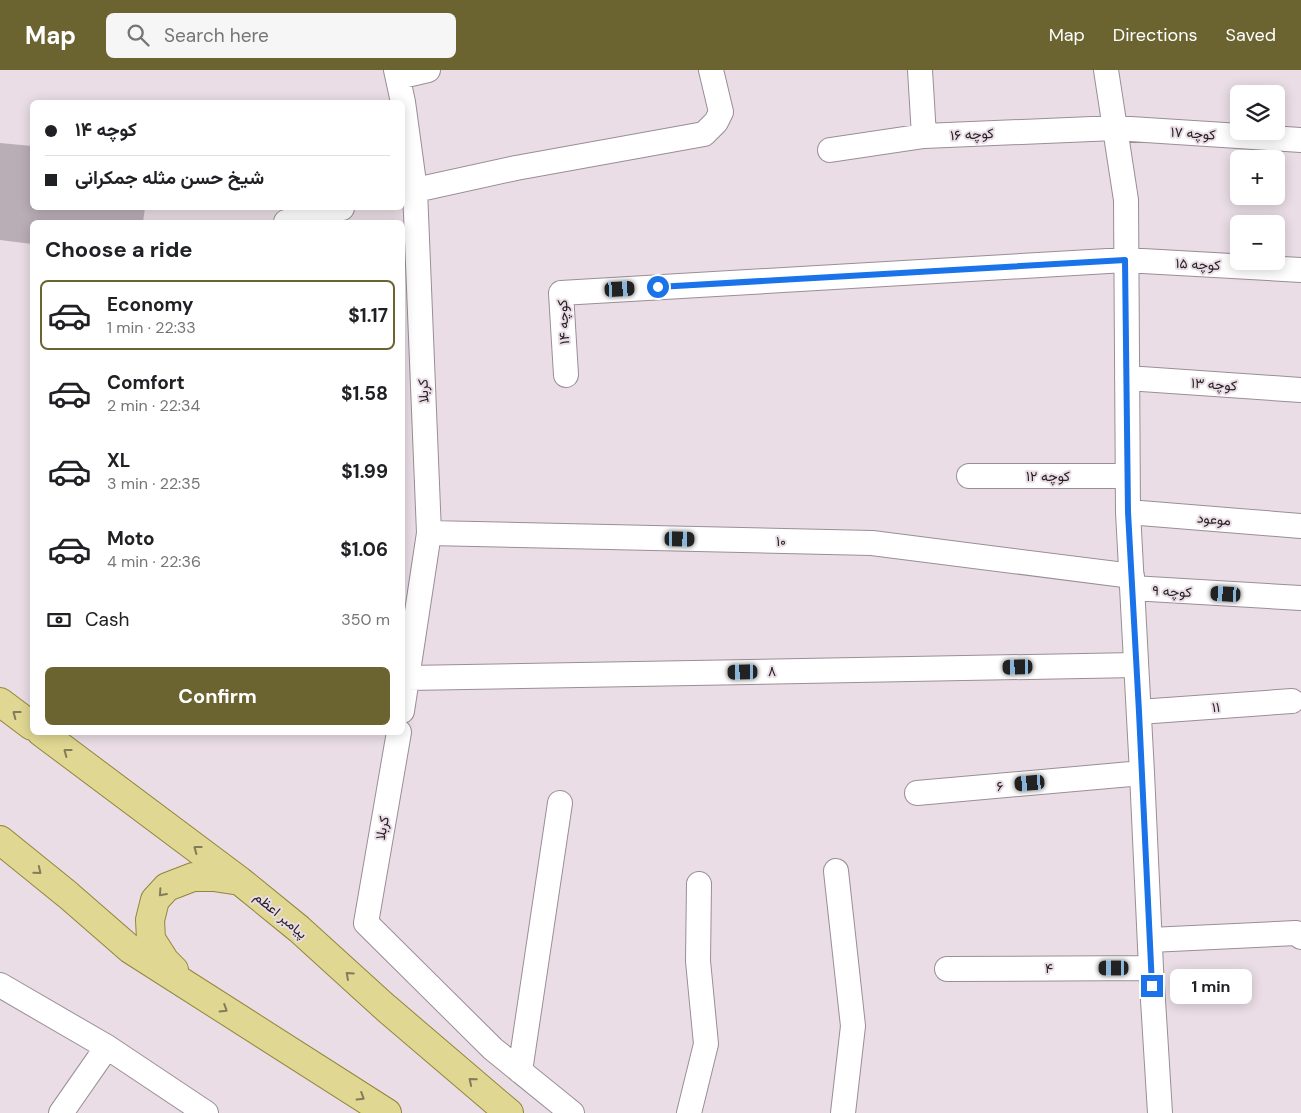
<!DOCTYPE html>
<html lang="en">
<head>
<meta charset="utf-8">
<style>
  body { margin:0; font-family:"DM Sans",Vazirmatn,sans-serif; background:#f6f6f6; color:#202124; height:100vh; display:flex; flex-direction:column; font-size:19px; white-space:nowrap }
  * { box-sizing:border-box; margin:0 }
  p { font-size:16px; color:#757577 }
  .icon { flex:none; width:28px; height:28px; fill:none; stroke:currentColor; stroke-width:2; stroke-linecap:round; stroke-linejoin:round }
  .map { position:relative; flex:1; overflow:hidden }
  .sheet { position:absolute; left:30px; top:150px; width:375px; height:515px; display:flex; flex-direction:column; background:#fff; border-radius:8px; box-shadow:0 2px 12px #0003 }
  .sheet>* { flex:none }
  .hud { position:absolute; left:30px; top:30px; width:375px; height:110px; border-radius:8px; box-shadow:0 2px 12px #0003; display:grid; align-content:center; height:110px; padding:0 15px; background:#fff }
  .buttons { position:absolute; left:1230px; top:15px; display:grid; gap:10px }
  .buttons a { display:grid; place-items:center; width:55px; height:55px; border-radius:8px; background:#fff; box-shadow:0 2px 12px #0003; font-size:25px }
  .end { position:absolute; width:22px; height:22px; margin:-11px; border:6px solid #1a73e8; background:#fff; box-shadow:0 0 0 2px #fff }
  .from { border-radius:50% }
  .bubble { position:absolute; height:35px; border-radius:8px; background:#fff; box-shadow:0 2px 12px #0003; font-size:16px; font-weight:700; line-height:35px; text-align:center }
  .car { position:absolute; width:15px; height:30px; margin:-15px -8px; border-radius:6px; box-shadow:0 0 4px 1px #0007; background:linear-gradient(#222 24%,#8ab4d8 0 40%,#222 0 76%,#8ab4d8 0 86%,#222 0) }
  .hud b { display:flex; align-items:center; gap:18px; height:48px; font-size:19px }
  .hud b+b { border-top:1px solid #e0e0e0 }
  .hud i { width:12px; height:12px; background:#202124 }
  ul { padding:0; list-style:none }
  li { display:flex; align-items:center; gap:15px; height:70px; margin:0 10px 8px; padding:0 5px; border:2px solid transparent; border-radius:8px }
  li div { flex:1 }
  li b { display:block; font-size:19px }
  li em { font-style:normal; font-weight:700 }
  li.selected { border-color:#6b6430 }
  li>.icon { width:45px; height:45px; stroke-width:1.5 }
  h2 { padding:0 15px; font-size:22px; line-height:60px }
  .pay { display:flex; align-items:center; gap:12px; height:55px; padding:0 15px; font-size:19px }
  .pay p { margin-inline-start:auto }
  .cta { display:flex; gap:10px; margin-top:auto; padding:10px 15px }
  .cta a { flex:1; height:58px; border-radius:8px; background:#6b6430; color:#fff; font-size:20px; font-weight:700; line-height:58px; text-align:center }
  header { display:flex; align-items:center; gap:30px; box-sizing:border-box; height:70px; padding:0 25px; background:#6b6430; color:#fff }
  header strong { font-size:24px }
  nav { display:flex; gap:28px; margin-inline-start:auto; font-size:18px }
  .search { width:350px; height:45px; background:#f6f6f6; display:flex; align-items:center; gap:12px; box-sizing:border-box; padding:0 18px; border-radius:8px; color:#757577; font-size:19px }
  .map>svg:first-child { display:block }
  .building { fill:#baaeb6 }
  .lines { fill:none; stroke-linecap:round; stroke-linejoin:round }
  .street-casing { stroke:#9a8e96; stroke-width:26 }
  .primary-casing { stroke:#92863c; stroke-width:30 }
  .street { stroke:#fff; stroke-width:24 }
  .primary { stroke:#e0d792; stroke-width:28 }
  .oneway { stroke:#827c5b }
  .route { stroke:#1a73e8; stroke-width:6 }
  .labels { text-anchor:middle; dominant-baseline:central; stroke-width:4; stroke-linejoin:round; paint-order:stroke }
  .street-label { font-size:14px; fill:#252124; stroke:#eadde5 }
</style>
</head>
<body>
<header>
<strong>Map</strong>
<div class="search"><svg class="icon" aria-label="search" viewBox="0 0 24 24"><circle cx="10" cy="10" r="6"/><path d="M15 15l6 6"/></svg>Search here</div>
<nav><a>Map</a><a>Directions</a><a>Saved</a></nav>
</header>
<div class="map">
<svg width="1301" height="1043" viewBox="0 0 1301 1043">
  <rect width="100%" height="100%" fill="#eadde5"/>
  <!-- building -->
  <path class="building" d="M0,73L32,76V138H145L143,152H32V174L0,170Z"/>
  <g class="lines">
    <defs>
      <path id="street" d="M396,0L403,32L415,120L429,463L402,641
        M920,0L924,66
        M1106,0L1126,130L1128,442L1142,703L1151,898L1160,1043
        M398,7L428,0
        M830,80L924,66L1115,58L1301,70
        M402,123L516,98L704,64L716,52L721,42L711,0
        M286,152L342,138
        M566,305L561,223L1125,190L1301,200
        M1127,308L1301,320
        M969,406H1127
        M1128,442L1301,456
        M429,463L872,473L1132,506
        M1132,518L1301,528
        M408,608L1136,595
        M1139,642L1292,631
        M399,662L366,853L493,979L572,1043
        M917,723L1142,703
        M836,801L853,956L843,1043
        M1150,870L1296,863L1301,867
        M947,899L1151,898
        M0,915L107,977L206,1043
        M520,1001L560,733
        M61,1043L107,977
        M689,1043L706,974L698,891L699,814"/>
      <path id="primary" d="M0,632L32,656
        M41,662L240,811L299,859L386,938L509,1043
        M0,770L68,825L130,879L387,1043
        M174,900L165,891L151,869L150,850L155,830L167,817L193,807H214L240,811"/>
    </defs>
    <!-- street casing -->
    <use href="#street" class="street-casing"/>
    <!-- primary casing -->
    <use href="#primary" class="primary-casing"/>
    <!-- street -->
    <use href="#street" class="street"/>
    <!-- primary -->
    <use href="#primary" class="primary"/>
  </g>
  <!-- one-way arrows -->
  <defs><path id="oneway-chevron" d="M-2-3.5L2.5 0L-2 3.5" fill="none" stroke-width="1.6" stroke-linecap="round" stroke-linejoin="round" transform="scale(1.25)"/></defs>
  <g class="oneway">
    <use href="#oneway-chevron" transform="translate(16 644) rotate(-143)"/>
    <use href="#oneway-chevron" transform="translate(67 682) rotate(-143)"/>
    <use href="#oneway-chevron" transform="translate(197 779) rotate(-143)"/>
    <use href="#oneway-chevron" transform="translate(38 801) rotate(39)"/>
    <use href="#oneway-chevron" transform="translate(162 823) rotate(132)"/>
    <use href="#oneway-chevron" transform="translate(349 905) rotate(-138)"/>
    <use href="#oneway-chevron" transform="translate(224 939) rotate(32)"/>
    <use href="#oneway-chevron" transform="translate(472 1011) rotate(-140)"/>
    <use href="#oneway-chevron" transform="translate(361 1027) rotate(32)"/>
  </g>
  <g class="lines">
    <!-- route -->
    <path class="route" d="M658,217L1125,190L1128,442L1139,642L1152,916"/>
  </g>
  <g class="labels">
    <!-- street labels -->
    <g class="street-label">
      <text transform="translate(1193 63) rotate(4)">کوچه ۱۷</text>
      <text transform="translate(972 64) rotate(-3)">کوچه ۱۶</text>
      <text transform="translate(1198 194) rotate(3)">کوچه ۱۵</text>
      <text transform="translate(563 252) rotate(-93)">کوچه ۱۴</text>
      <text transform="translate(1214 314) rotate(4)">کوچه ۱۳</text>
      <text transform="translate(423 321) rotate(-92)">کربلا</text>
      <text x="1048" y="406">کوچه ۱۲</text>
      <text transform="translate(1214 449) rotate(5)">موعود</text>
      <text transform="translate(781 471) rotate(1)">۱۰</text>
      <text transform="translate(1172 521) rotate(3)">کوچه ۹</text>
      <text transform="translate(772 601) rotate(-1)">۸</text>
      <text transform="translate(1216 637) rotate(-4)">۱۱</text>
      <text transform="translate(1000 716) rotate(-5)">۶</text>
      <text transform="translate(382 758) rotate(-80)">کربلا</text>
      <text transform="translate(281 845) rotate(40)">پیامبر اعظم</text>
      <text x="1049" y="898">۴</text>
    </g>
  </g>
</svg>
<div class="buttons">
<a><svg class="icon" aria-label="layers" viewBox="0 0 24 24"><path d="M12 4l9 5-9 5-9-5zM3 14l9 5 9-5"/></svg></a>
<a>+</a>
<a>−</a>
</div>
<i class="end from" style="left:658px;top:217px"></i>
<i class="end" style="left:1152px;top:916px"></i>
<div class="bubble" style="left:1170px;top:899px;width:82px">1 min</div>
<i class="car" style="left:620px;top:219px;rotate:87deg"></i>
<i class="car" style="left:680px;top:469px;rotate:91deg"></i>
<i class="car" style="left:1226px;top:524px;rotate:273deg"></i>
<i class="car" style="left:1018px;top:597px;rotate:269deg"></i>
<i class="car" style="left:743px;top:602px;rotate:269deg"></i>
<i class="car" style="left:1030px;top:713px;rotate:265deg"></i>
<i class="car" style="left:1114px;top:898px;rotate:270deg"></i>
<div class="hud">
<b><i class="from"></i>کوچه ۱۴</b>
<b><i></i>شیخ حسن مثله جمکرانی</b>
</div>
<section class="sheet">
<h2>Choose a ride</h2>
<ul>
<li class="selected"><svg class="icon" aria-label="car" viewBox="0 0 24 24"><path d="M5 17H2v-5l4-1 3-4h7l3 4 3 1v5h-3M9 17h6M6 11h13"/><circle cx="7" cy="17" r="2"/><circle cx="17" cy="17" r="2"/></svg><div><b>Economy</b><p>1 min · 22:33</p></div><em>$1.17</em></li>
<li><svg class="icon" aria-label="car" viewBox="0 0 24 24"><path d="M5 17H2v-5l4-1 3-4h7l3 4 3 1v5h-3M9 17h6M6 11h13"/><circle cx="7" cy="17" r="2"/><circle cx="17" cy="17" r="2"/></svg><div><b>Comfort</b><p>2 min · 22:34</p></div><em>$1.58</em></li>
<li><svg class="icon" aria-label="car" viewBox="0 0 24 24"><path d="M5 17H2v-5l4-1 3-4h7l3 4 3 1v5h-3M9 17h6M6 11h13"/><circle cx="7" cy="17" r="2"/><circle cx="17" cy="17" r="2"/></svg><div><b>XL</b><p>3 min · 22:35</p></div><em>$1.99</em></li>
<li><svg class="icon" aria-label="car" viewBox="0 0 24 24"><path d="M5 17H2v-5l4-1 3-4h7l3 4 3 1v5h-3M9 17h6M6 11h13"/><circle cx="7" cy="17" r="2"/><circle cx="17" cy="17" r="2"/></svg><div><b>Moto</b><p>4 min · 22:36</p></div><em>$1.06</em></li>
</ul>
<div class="pay"><svg class="icon" aria-label="cash" viewBox="0 0 24 24"><path d="M3 7h18v10H3z"/><circle cx="12" cy="12" r="2"/></svg>Cash<p>350 m</p></div>
<div class="cta"><a>Confirm</a></div>
</section>
</div>
</body>
</html>
